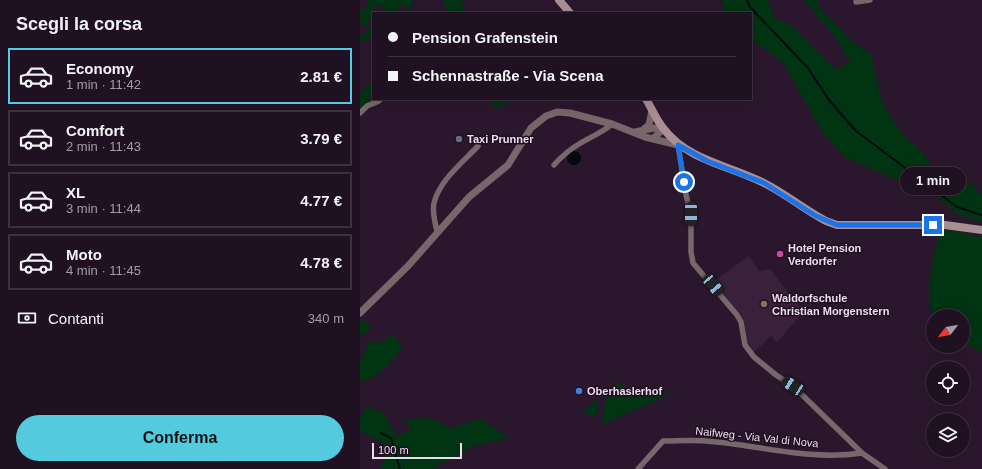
<!DOCTYPE html>
<html lang="it">
<head>
<meta charset="utf-8">
<style>
  body { margin:0; font-family:Arial,sans-serif; background:#2d1f2f; color:#f1f3f6; height:100vh; display:flex; flex-direction:column; font-size:15px; white-space:nowrap }
  * { box-sizing:border-box; margin:0 }
  p { font-size:13px; color:#a29da5 }
  .icon { flex:none; width:22px; height:22px; fill:none; stroke:currentColor; stroke-width:2; stroke-linecap:round; stroke-linejoin:round }
  .map { position:relative; flex:1; overflow:hidden }
  .drawer { display:flex; flex-direction:column; background:#201122; width:360px }
  .drawer>* { flex:none }
  .guide { position:absolute; left:12px; top:12px; width:380px; height:88px; border-radius:0px; box-shadow:0 4px 16px #0002,0 0 0 1px #3d3140; display:grid; align-content:center; height:88px; padding:0 16px; background:#201122 }
  .needle { width:26px; rotate:239deg }
  .fabs { position:absolute; left:566px; top:309px; display:grid; gap:8px }
  .fabs a { display:grid; place-items:center; width:44px; height:44px; border-radius:50%; background:#201122; box-shadow:0 4px 16px #0002,0 0 0 1px #3d3140; font-size:20px }
  .scale { position:absolute; left:12px; bottom:10px; width:90px; box-sizing:border-box; padding-left:4px; border:2px solid #ebdeec; border-top:0; font-size:11px; line-height:14px; white-space:nowrap; color:#ebdeec; -webkit-text-stroke:3px #210e23; paint-order:stroke }
  .end { position:absolute; width:18px; height:18px; margin:-9px; border:5px solid #1a73e8; background:#fff; box-shadow:0 0 0 2px #fff }
  .from { border-radius:50% }
  .bubble { position:absolute; height:28px; border-radius:14px; background:#201122; box-shadow:0 4px 16px #0002,0 0 0 1px #3d3140; font-size:13px; font-weight:700; line-height:28px; text-align:center }
  .car { position:absolute; width:12px; height:24px; margin:-12px -6px; border-radius:5px; box-shadow:0 0 3px 1px #0007; background:linear-gradient(#222 24%,#8ab4d8 0 40%,#222 0 76%,#8ab4d8 0 86%,#222 0) }
  .guide b { display:flex; align-items:center; gap:14px; height:38px; font-size:15px }
  .guide b+b { border-top:1px solid #3d3140 }
  .guide i { width:10px; height:10px; background:#f1f3f6 }
  ul { padding:0; list-style:none }
  li { display:flex; align-items:center; gap:12px; height:56px; margin:0 8px 6px; padding:0 8px; border:2px solid #3d3140; border-radius:0px }
  li div { flex:1 }
  li b { display:block; font-size:15px }
  li em { font-style:normal; font-weight:700 }
  li.selected { border-color:#54cade }
  li>.icon { width:36px; height:36px; stroke-width:1.5 }
  h2 { padding:0 16px; font-size:18px; line-height:48px }
  .pay { display:flex; align-items:center; gap:10px; height:44px; padding:0 16px; font-size:15px }
  .pay p { margin-inline-start:auto }
  .action { display:flex; gap:8px; margin-top:auto; padding:8px 16px }
  .action a { flex:1; height:46px; border-radius:24px; background:#54cade; color:#111; font-size:16px; font-weight:700; line-height:46px; text-align:center }
  main { display:flex; flex:1; min-height:0 }
  .map>svg:first-child { display:block }
  .built { fill:#39213c }
  .green { fill:#003412 }
  .water { fill:#010b10 }
  .lines { fill:none; stroke-linecap:round; stroke-linejoin:round }
  .stream { stroke:#010b10; stroke-width:2 }
  .minor { stroke:#77666a; stroke-width:5.5 }
  .tertiary { stroke:#77666a; stroke-width:7 }
  .secondary { stroke:#a98e94; stroke-width:8 }
  .route { stroke:#1a73e8; stroke-width:5 }
  .service-dot { fill:#5c6f8a; stroke:#210e23; stroke-width:1.5 }
  .hotel-dot { fill:#d1479c; stroke:#210e23; stroke-width:1.5 }
  .education-dot { fill:#8d6e63; stroke:#210e23; stroke-width:1.5 }
  .shop-dot { fill:#3f7fe0; stroke:#210e23; stroke-width:1.5 }
  .labels { text-anchor:middle; dominant-baseline:central; stroke-width:3; stroke-linejoin:round; paint-order:stroke }
  .poi-label { font-size:11px; font-weight:bold; fill:#ebdeec; stroke:#210e23; text-anchor:start }
  .street-label { font-size:11px; fill:#ebdeec; stroke:#210e23 }
</style>
</head>
<body>
<main>
<section class="drawer">
<h2>Scegli la corsa</h2>
<ul>
<li class="selected"><svg class="icon" aria-label="car" viewBox="0 0 24 24"><path d="M5 17H2v-5l4-1 3-4h7l3 4 3 1v5h-3M9 17h6M6 11h13"/><circle cx="7" cy="17" r="2"/><circle cx="17" cy="17" r="2"/></svg><div><b>Economy</b><p>1 min · 11:42</p></div><em>2.81 €</em></li>
<li><svg class="icon" aria-label="car" viewBox="0 0 24 24"><path d="M5 17H2v-5l4-1 3-4h7l3 4 3 1v5h-3M9 17h6M6 11h13"/><circle cx="7" cy="17" r="2"/><circle cx="17" cy="17" r="2"/></svg><div><b>Comfort</b><p>2 min · 11:43</p></div><em>3.79 €</em></li>
<li><svg class="icon" aria-label="car" viewBox="0 0 24 24"><path d="M5 17H2v-5l4-1 3-4h7l3 4 3 1v5h-3M9 17h6M6 11h13"/><circle cx="7" cy="17" r="2"/><circle cx="17" cy="17" r="2"/></svg><div><b>XL</b><p>3 min · 11:44</p></div><em>4.77 €</em></li>
<li><svg class="icon" aria-label="car" viewBox="0 0 24 24"><path d="M5 17H2v-5l4-1 3-4h7l3 4 3 1v5h-3M9 17h6M6 11h13"/><circle cx="7" cy="17" r="2"/><circle cx="17" cy="17" r="2"/></svg><div><b>Moto</b><p>4 min · 11:45</p></div><em>4.78 €</em></li>
</ul>
<div class="pay"><svg class="icon" aria-label="cash" viewBox="0 0 24 24"><path d="M3 7h18v10H3z"/><circle cx="12" cy="12" r="2"/></svg>Contanti<p>340 m</p></div>
<div class="action"><a>Conferma</a></div>
</section>
<div class="map">
<svg width="622" height="469" viewBox="0 0 622 469">
  <rect width="100%" height="100%" fill="#2b172d"/>
  <!-- built -->
  <path class="built" d="M389,256L399,271L410,269L443,312L417,343L411,336L394,352L387,341L378,314L353,282Z"/>
  <!-- green -->
  <path class="green" d="M7,0H53L49,13L43,3L36,13H24L26,9L16,4L6,28L0,22V11L8,7Z
    M83,0H102L104,13H88Z
    M362,0H407L415,18L431,25L476,70L490,62L473,34L444,0H458V6L489,39L511,54L523,105L543,135L563,153L577,174L593,182L613,183L620,195H622V222L596,214L576,194L546,184L486,158L464,135L423,63L393,40L391,13H364Z
    M12,22H13V36L8,40L0,41V36L7,32Z
    M13,79V88L7,98L24,99L0,107V94Z
    M134,99H153L152,102L134,108Z
    M580,228L622,237V352L603,342V316H573C563,294 575,252 580,228Z
    M0,320L6,321L11,329L0,336Z
    M31,334L43,347C32,361 21,376 3,381V379H0V360L10,341C19,345 26,341 31,334Z
    M258,382L268,389L273,388L278,397L315,392L248,422L249,425L242,422L247,392Z
    M238,398L237,417L224,413L225,408H230L232,403Z
    M7,407L24,413L37,437L51,429L45,419L71,418L90,428L120,419L150,438L114,446L72,469H21L29,446L0,431V419Z"/>
  <!-- water -->
  <path class="water" d="M207 158a7 7 0 1 1 14 0a7 7 0 1 1-14 0Z"/>
  <g class="lines">
    <!-- stream -->
    <path class="stream" d="M387,0L390,7L448,68L469,100L496,131L597,207L622,215
      M21,433L31,438L40,469"/>
    <!-- minor -->
    <path class="minor" d="M496,2L510,0
      M0,113L7,106L19,101
      M318,145L326,195L331,214V252L333,263L377,315L381,322L385,345L394,357L416,375L433,386L502,453L525,469
      M194,165C201,157 209,150 219,144C230,137 242,133 252,124
      M77,231C75,223 72,212 74,203C79,181 103,162 118,146
      M278,469L303,441C317,441 332,440 346,441C399,445 449,461 502,453"/>
    <!-- tertiary -->
    <path class="tertiary" d="M284,129L289,125L292,110
      M275,132L294,128L303,129L294,138
      M0,313L48,266L109,197L148,165L171,128L186,116L197,112L210,113L252,124L285,137L318,145"/>
    <!-- secondary -->
    <path class="secondary" d="M199,0L210,13
      M286,99C292,109 296,119 303,128C328,161 369,165 404,183C426,194 445,210 466,221L477,225H585L622,230"/>
  </g>
  <g class="lines">
    <!-- route -->
    <path class="route" d="M324,182L318,145L347,161L404,183L456,216L477,225H573"/>
  </g>
  <!-- markers -->
  <circle class="service-dot" cx="99" cy="139" r="4"/>
  <circle class="hotel-dot" cx="420" cy="254" r="4"/>
  <circle class="education-dot" cx="404" cy="304" r="4"/>
  <circle class="shop-dot" cx="219" cy="391" r="4"/>
  <g class="labels">
    <!-- poi labels -->
    <g class="poi-label">
      <text x="107" y="139">Taxi Prunner</text>
      <text x="428" y="248">Hotel Pension<tspan x="428" dy="13">Verdorfer</tspan></text>
      <text x="412" y="298">Waldorfschule<tspan x="412" dy="13">Christian Morgenstern</tspan></text>
      <text x="227" y="391">Oberhaslerhof</text>
    </g>
    <!-- street labels -->
    <g class="street-label">
      <text transform="translate(397 437) rotate(6)">Naifweg - Via Val di Nova</text>
    </g>
  </g>
</svg>
<div class="fabs">
<a><svg class="needle" viewBox="-14 -14 28 28"><path d="M0-13l5 13h-10z" fill="#e53935"/><path d="M0 13l5-13h-10z" fill="#a29da5"/></svg></a>
<a><svg class="icon" aria-label="locate" viewBox="0 0 24 24"><circle cx="12" cy="12" r="6"/><path d="M12 2v4M12 18v4M2 12h4M18 12h4"/></svg></a>
<a><svg class="icon" aria-label="layers" viewBox="0 0 24 24"><path d="M12 4l9 5-9 5-9-5zM3 14l9 5 9-5"/></svg></a>
</div>
<div class="scale">100 m</div>
<i class="end from" style="left:324px;top:182px"></i>
<i class="end" style="left:573px;top:225px"></i>
<div class="bubble" style="left:540px;top:167px;width:66px">1 min</div>
<i class="car" style="left:331px;top:214px;rotate:180deg"></i>
<i class="car" style="left:353px;top:285px;rotate:140deg"></i>
<i class="car" style="left:433px;top:386px;rotate:303deg"></i>
<div class="guide">
<b><i class="from"></i>Pension Grafenstein</b>
<b><i></i>Schennastraße - Via Scena</b>
</div>
</div>
</main>
</body>
</html>
